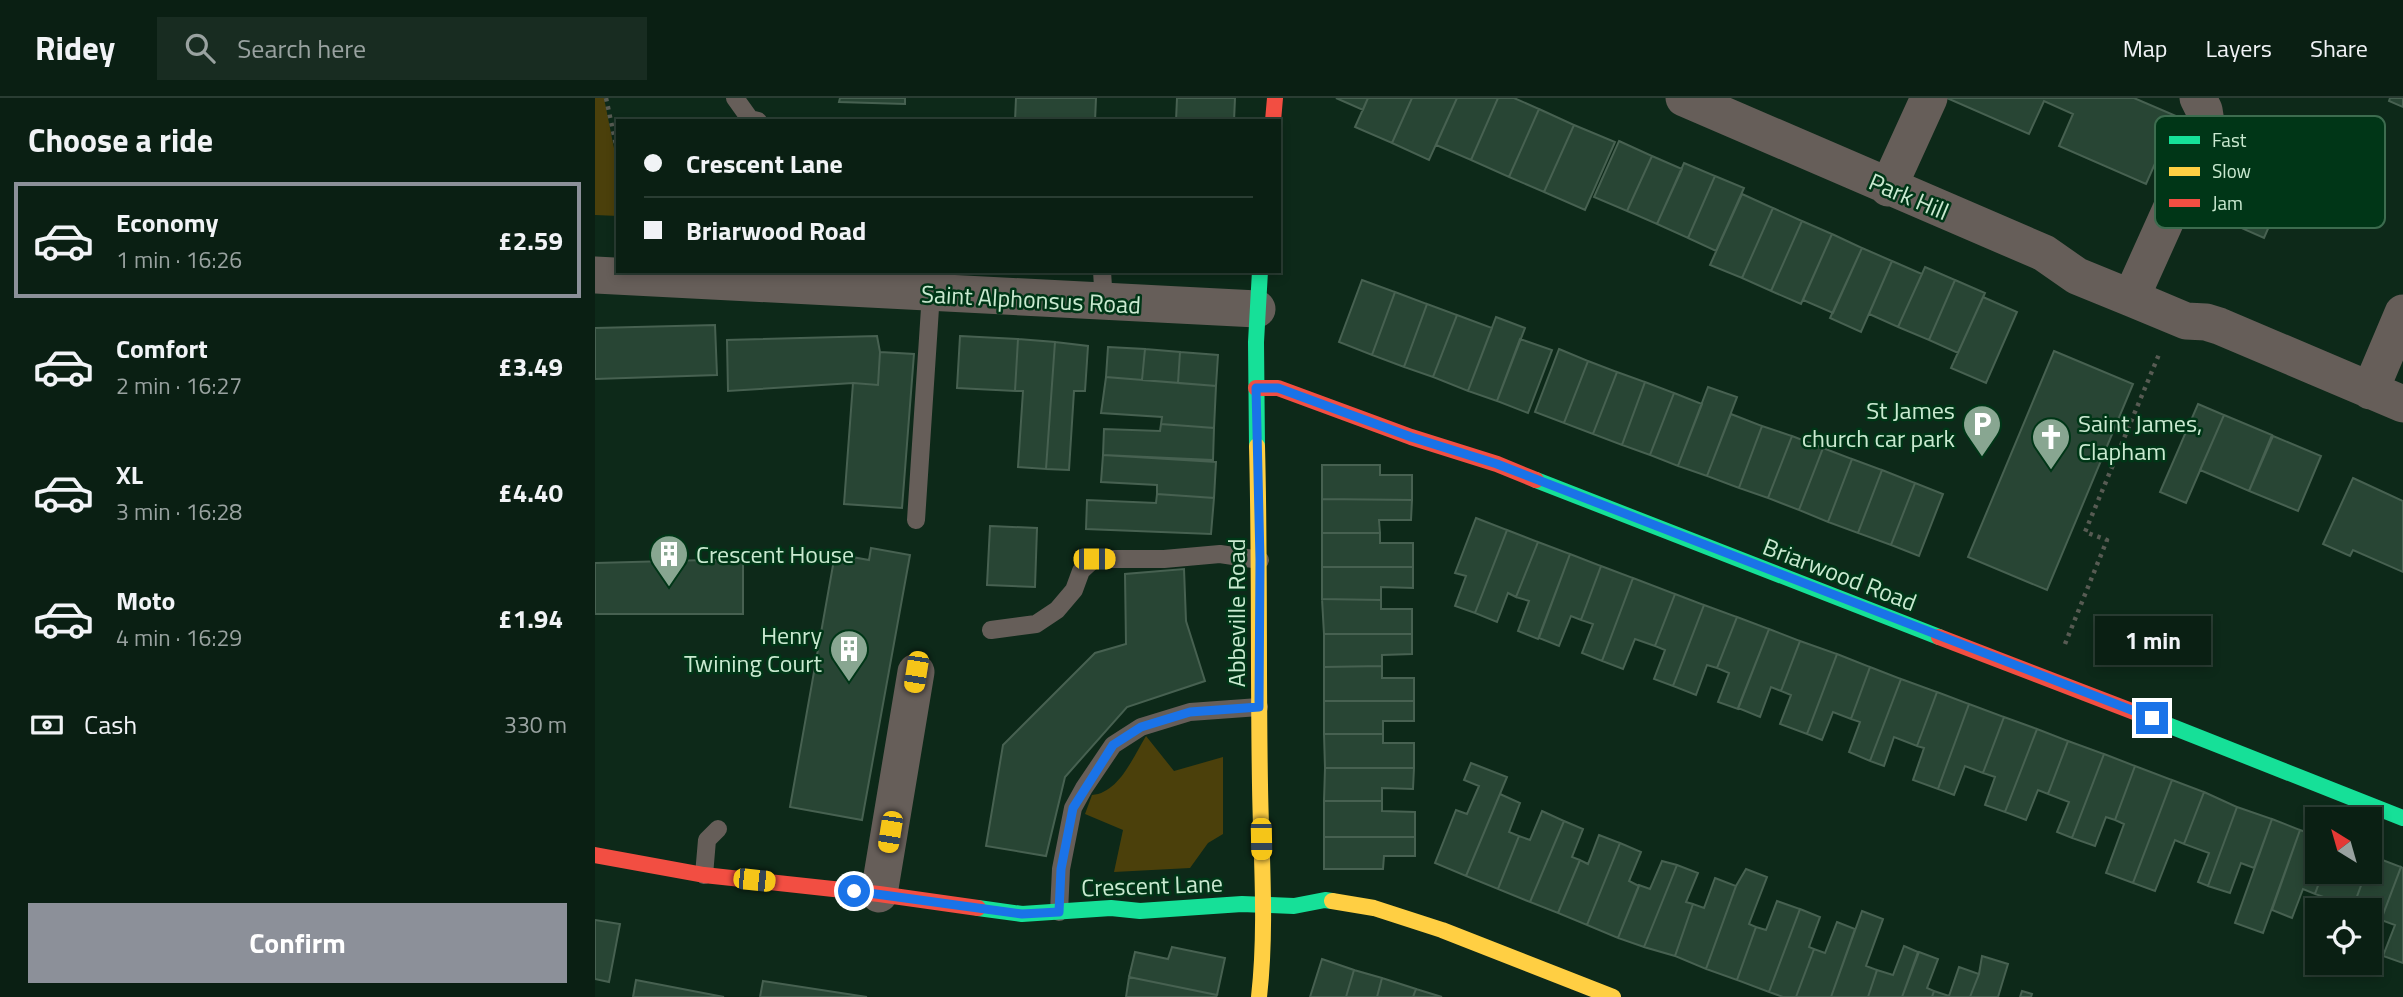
<!DOCTYPE html>
<html lang="en">
<head>
<meta charset="utf-8">
<style>
  body { margin:0; font-family:"Titillium Web",sans-serif; background:#182c21; color:#f1f3f6; height:100vh; display:flex; flex-direction:column; font-size:26px; white-space:nowrap }
  * { box-sizing:border-box; margin:0 }
  p { font-size:23px; color:#99a2a0 }
  .icon { flex:none; width:38px; height:38px; fill:none; stroke:currentColor; stroke-width:2; stroke-linecap:round; stroke-linejoin:round }
  .map { position:relative; flex:1; overflow:hidden }
  .drawer { display:flex; flex-direction:column; background:#0a1f13; width:595px }
  .drawer>* { flex:none }
  .hud { position:absolute; left:21px; top:21px; width:665px; height:154px; border-radius:0px; box-shadow:0 4px 10px #0003,0 0 0 2px #2a3d33; display:grid; align-content:center; height:154px; padding:0 28px; background:#0a1f13 }
  .needle { width:46px; rotate:323deg }
  .tools { position:absolute; left:1710px; top:709px; display:grid; gap:14px }
  .tools a { display:grid; place-items:center; width:77px; height:77px; border-radius:0px; background:#0a1f13; box-shadow:0 4px 10px #0003,0 0 0 2px #2a3d33; font-size:35px }
  .end { position:absolute; width:32px; height:32px; margin:-16px; border:9px solid #1a73e8; background:#fff; box-shadow:0 0 0 4px #fff }
  .from { border-radius:50% }
  .bubble { position:absolute; height:49px; border-radius:0px; background:#0a1f13; box-shadow:0 4px 10px #0003,0 0 0 2px #2a3d33; font-size:23px; font-weight:700; line-height:49px; text-align:center }
  .car { position:absolute; width:21px; height:42px; margin:-21px -10px; border-radius:9px; box-shadow:0 0 5px 2px #0007; background:linear-gradient(#f5c518 24%,#345 0 40%,#f5c518 0 76%,#345 0 86%,#f5c518 0) }
  .hud b { display:flex; align-items:center; gap:24px; height:66px; font-size:26px }
  .hud b+b { border-top:2px solid #2a3d33 }
  .hud i { width:18px; height:18px; background:#f1f3f6 }
  ul { padding:0; list-style:none }
  li { display:flex; align-items:center; gap:21px; height:116px; margin:0 14px 10px; padding:0 14px; border:4px solid transparent; border-radius:0px }
  li div { flex:1 }
  li b { display:block; font-size:26px }
  li em { font-style:normal; font-weight:700 }
  li.on { border-color:#8c9099 }
  li>.icon { width:63px; height:63px; stroke-width:1.5 }
  h2 { padding:0 28px; font-size:32px; line-height:84px }
  .pay { display:flex; align-items:center; gap:18px; height:77px; padding:0 28px; font-size:26px }
  .pay p { margin-inline-start:auto }
  .primary-button { display:flex; gap:14px; margin-top:auto; padding:14px 28px }
  .primary-button a { flex:1; height:80px; border-radius:0px; background:#8c9099; color:#fff; font-size:28px; font-weight:700; line-height:80px; text-align:center }
  header { display:flex; align-items:center; gap:42px; box-sizing:border-box; height:98px; padding:0 35px; background:#0a1f13; border-bottom:2px solid #2a3d33 }
  header strong { font-size:33px }
  nav { display:flex; gap:38px; margin-inline-start:auto; font-size:24px }
  .search { width:490px; height:63px; background:#182c21; display:flex; align-items:center; gap:18px; box-sizing:border-box; padding:0 24px; border-radius:0px; color:#99a2a0; font-size:26px }
  main { display:flex; flex:1; min-height:0 }
  .map>svg:first-child { display:block }
  .green { fill:#4b400b }
  .building { fill:#284534; stroke:#476151; stroke-width:2 }
  .lines { fill:none; stroke-linecap:round; stroke-linejoin:round }
  .path { stroke:#575b53; stroke-width:4.5; stroke-dasharray:3.5 5; stroke-linecap:butt }
  .lane { stroke:#665e59; stroke-width:18 }
  .street { stroke:#665e59; stroke-width:37 }
  .fast { stroke:#16e098; stroke-width:16 }
  .slow { stroke:#ffcf43; stroke-width:16 }
  .jam { stroke:#f24e42; stroke-width:16 }
  .route { stroke:#1a73e8; stroke-width:9 }
  .labels { text-anchor:middle; dominant-baseline:central; stroke-width:5; stroke-linejoin:round; paint-order:stroke }
  .street-label { font-size:24px; fill:#caead1; stroke:#003617 }
  .poi-label { font-size:24px; fill:#caead1; stroke:#003617; text-anchor:end }
  .key { fill:#003617; stroke:#3d6c4f; stroke-width:2 }
  .key-label { font-size:19px; fill:#caead1 }
</style>
</head>
<body>
<header>
<strong>Ridey</strong>
<div class="search"><svg class="icon" aria-label="search" viewBox="0 0 24 24"><circle cx="10" cy="10" r="6"/><path d="M15 15l6 6"/></svg>Search here</div>
<nav><a>Map</a><a>Layers</a><a>Share</a></nav>
</header>
<main>
<section class="drawer">
<h2>Choose a ride</h2>
<ul>
<li class="on"><svg class="icon" aria-label="car" viewBox="0 0 24 24"><path d="M5 17H2v-5l4-1 3-4h7l3 4 3 1v5h-3M9 17h6M6 11h13"/><circle cx="7" cy="17" r="2"/><circle cx="17" cy="17" r="2"/></svg><div><b>Economy</b><p>1 min · 16:26</p></div><em>£2.59</em></li>
<li><svg class="icon" aria-label="car" viewBox="0 0 24 24"><path d="M5 17H2v-5l4-1 3-4h7l3 4 3 1v5h-3M9 17h6M6 11h13"/><circle cx="7" cy="17" r="2"/><circle cx="17" cy="17" r="2"/></svg><div><b>Comfort</b><p>2 min · 16:27</p></div><em>£3.49</em></li>
<li><svg class="icon" aria-label="car" viewBox="0 0 24 24"><path d="M5 17H2v-5l4-1 3-4h7l3 4 3 1v5h-3M9 17h6M6 11h13"/><circle cx="7" cy="17" r="2"/><circle cx="17" cy="17" r="2"/></svg><div><b>XL</b><p>3 min · 16:28</p></div><em>£4.40</em></li>
<li><svg class="icon" aria-label="car" viewBox="0 0 24 24"><path d="M5 17H2v-5l4-1 3-4h7l3 4 3 1v5h-3M9 17h6M6 11h13"/><circle cx="7" cy="17" r="2"/><circle cx="17" cy="17" r="2"/></svg><div><b>Moto</b><p>4 min · 16:29</p></div><em>£1.94</em></li>
</ul>
<div class="pay"><svg class="icon" aria-label="cash" viewBox="0 0 24 24"><path d="M3 7h18v10H3z"/><circle cx="12" cy="12" r="2"/></svg>Cash<p>330 m</p></div>
<div class="primary-button"><a>Confirm</a></div>
</section>
<div class="map">
<svg width="1808" height="899" viewBox="0 0 1808 899">
  <rect width="100%" height="100%" fill="#0d2919"/>
  <!-- green -->
  <path class="green" d="M0,0H9L23,70V118L0,117Z
    M551,638L579,673L628,659V736L613,745L595,770L519,774L528,732L490,716L497,697C524,695 538,659 551,638Z"/>
  <!-- building -->
  <path class="building" d="M245,0H310V6L244,4Z
    M421,0H501L500,23H420Z
    M582,0H640L639,23H581Z
    M741,0H773L768,12Z
    M773,0H817L797,45L760,29Z
    M817,0H862L834,62L797,45Z
    M862,0H903L876,62L841,47Z
    M903,0H919L944,11L914,79L876,62Z
    M1352,0H1539L1581,18L1551,86L1464,48L1478,16L1449,3L1434,36Z
    M1795,0H1808V9L1794,3Z
    M944,11L979,27L949,94L914,79Z
    M979,27L1020,44L990,112L949,94Z
    M1629,40L1699,71L1669,140L1599,109Z
    M1024,43L1057,58L1032,113L999,99Z
    M1057,58L1087,71L1062,126L1032,113Z
    M1089,65L1120,78L1093,140L1062,126Z
    M1120,78L1149,90L1121,153L1093,140Z
    M1147,96L1178,110L1147,180L1115,167Z
    M1178,110L1207,123L1176,193L1147,180Z
    M1207,123L1237,136L1206,206L1176,193Z
    M1237,136L1267,150L1238,215L1208,202Z
    M1267,150L1297,163L1266,234L1235,220Z
    M1297,163L1327,176L1303,229L1274,216Z
    M1330,169L1360,182L1334,242L1303,229Z
    M767,182L800,194L777,257L744,244Z
    M1360,182L1390,195L1363,255L1334,242Z
    M800,194L832,206L809,269L777,257Z
    M1388,199L1422,214L1391,285L1356,270Z
    M832,206L862,217L838,279L809,269Z
    M862,217L897,230L873,293L838,279Z
    M901,219L930,230L902,303L873,293Z
    M120,227L122,277L0,281V230Z
    M282,238L285,254L283,287L258,285L133,293L132,242Z
    M365,238L423,241L420,293L362,290Z
    M423,241L460,244L451,371L423,369L428,293H420Z
    M925,241L957,252L933,315L902,303Z
    M460,244L493,248L490,293H479L474,372L451,371Z
    M513,249L550,251L547,282L511,279Z
    M550,251L585,254L583,285L547,282Z
    M964,251L993,263L969,325L940,314Z
    M1459,253L1538,286L1452,492L1373,459Z
    M285,254L319,256L307,410L249,406L258,285L283,287Z
    M585,254L623,257L621,288L583,285Z
    M993,263L1022,274L998,336L969,325Z
    M1022,274L1050,284L1027,347L998,336Z
    M511,279L621,288L619,330L566,326L567,319L506,315Z
    M1050,284L1079,295L1055,357L1027,347Z
    M1113,289L1142,299L1112,378L1083,368Z
    M1079,295L1107,306L1083,368L1055,357Z
    M1603,306L1629,317L1591,405L1565,394Z
    M1136,316L1167,328L1144,390L1112,378Z
    M1629,317L1677,337L1654,393L1605,372Z
    M566,326L619,330L618,362L508,357L509,331L565,333Z
    M1167,328L1197,338L1173,400L1144,390Z
    M1197,338L1228,350L1204,412L1173,400Z
    M1678,338L1726,358L1703,413L1654,393Z
    M1228,350L1257,361L1233,424L1204,412Z
    M508,357L621,364L619,400L562,396V387L506,384Z
    M1257,361L1287,372L1263,435L1233,424Z
    M727,367H785V377H817V402L727,401Z
    M1287,372L1320,385L1296,447L1263,435Z
    M1758,380L1808,403V474L1758,452L1755,458L1728,446Z
    M1320,385L1348,396L1324,458L1296,447Z
    M562,396L619,400L616,436L491,431L492,402L561,405Z
    M727,401L817,402L816,422H784L785,435H727Z
    M881,420L912,432L880,515L860,508L871,478L860,475Z
    M395,428L442,430L440,489L392,487Z
    M912,432L943,444L921,499L913,495L902,524L880,515Z
    M727,435H785V445H818V469H727Z
    M943,444L975,456L943,541L923,533L934,503L921,499Z
    M276,450L315,457L267,722L195,709L240,456L274,462Z
    M975,456L1006,468L986,522L976,518L964,548L944,540Z
    M148,461V516H0V465Z
    M1006,468L1038,480L1007,563L987,555L998,526L986,522Z
    M727,469H818V490L786,489V502L727,501Z
    M589,471L591,523L610,583L532,609L470,679L451,758L391,748L408,647L500,555L531,546L530,476Z
    M1038,480L1080,496L1060,548L1040,541L1028,571L1007,563Z
    M1080,496L1109,507L1078,588L1059,581L1070,552L1060,548Z
    M727,501L786,502V511H817V536H729Z
    M1109,507L1142,519L1122,570L1112,567L1101,597L1078,588Z
    M1142,519L1174,531L1143,611L1123,604L1134,575L1122,570Z
    M1174,531L1205,543L1186,593L1176,589L1165,619L1143,610Z
    M729,536H817V556L787,557V568L729,569Z
    M1205,543L1242,556L1212,636L1185,626L1196,597L1186,593Z
    M1242,556L1275,569L1256,621L1238,614L1227,642L1212,636Z
    M787,568V580H819V603H729V569Z
    M1275,569L1306,581L1275,663L1254,654L1265,624L1256,621Z
    M1306,581L1342,594L1322,648L1299,639L1289,668L1275,663Z
    M1342,594L1374,606L1343,691L1318,682L1329,650L1322,648Z
    M729,603H819V623H788V636H729Z
    M1374,606L1409,619L1388,675L1370,668L1359,697L1343,691Z
    M1409,619L1442,631L1410,714L1390,707L1400,679L1388,675Z
    M1442,631L1473,643L1453,696L1443,692L1431,722L1410,714Z
    M729,636H788V645H819V670H730Z
    M1473,643L1509,656L1477,740L1462,734L1474,704L1453,696Z
    M1509,656L1540,668L1520,722L1511,719L1500,748L1477,740Z
    M876,665L912,679L871,778L840,765L861,712L872,716L884,688L869,682Z
    M1540,668L1577,682L1538,785L1511,775L1529,726L1520,722Z
    M730,670H819L818,691L787,690V703H729Z
    M1577,682L1609,694L1589,746L1580,742L1560,793L1538,785Z
    M1609,694L1642,709L1613,788L1603,784L1614,755L1589,746Z
    M905,696L925,705L914,734L924,738L903,791L871,778Z
    M729,703H787V713L820,714V739H729Z
    M1642,709L1677,721L1659,770L1646,765L1635,795L1613,788Z
    M947,713L969,723L935,804L903,791L924,738L935,742Z
    M1677,721L1705,732L1668,835L1640,825Z
    M969,723L988,731L977,759L985,762L963,815L935,804Z
    M1705,732L1722,738V774H1728L1720,796L1708,791L1697,820L1677,812Z
    M1004,737L1025,745L992,827L963,815L985,762L993,766Z
    M729,739H820V758H789L788,771H729Z
    M1025,745L1046,754L1034,783L1044,788L1023,840L992,827Z
    M1777,758L1806,769L1786,822L1777,819L1774,825V812H1757L1771,774H1774Z
    M1067,763L1082,767L1049,849L1023,840L1044,787L1055,791Z
    M1082,767L1103,775L1091,804L1098,806L1080,858L1049,849Z
    M1806,769L1808,770V865L1788,858L1800,827L1786,822Z
    M1151,771L1172,779L1154,826L1161,829L1142,882L1111,871L1141,788Z
    M1728,774H1771L1757,812H1740L1743,804L1720,796Z
    M1120,780L1141,788L1111,871L1080,858L1098,806L1109,810Z
    M1182,803L1205,811L1174,894L1142,882L1161,829L1171,832Z
    M1205,811L1225,819L1214,849L1219,851L1201,899H1188L1174,894Z
    M1267,813L1288,821L1271,868L1282,872L1273,899H1236Z
    M0,822L25,826L14,884L0,881Z
    M1242,824L1260,831L1236,899H1201L1219,851L1230,855Z
    M1309,848L1323,854L1307,899H1273L1282,872L1298,877Z
    M577,849L630,860L622,897L534,879L540,854L573,861Z
    M1324,854L1343,861L1332,890L1339,893L1337,899H1307Z
    M1387,858L1413,866L1403,899H1375L1384,876Z
    M727,861L759,872L751,899H715Z
    M1364,869L1384,876L1375,899H1337L1339,893L1354,898Z
    M759,872L787,880L782,899H751Z
    M534,879L622,897L621,899H531Z
    M787,880L821,891L818,899H782Z
    M41,882L129,899H38Z
    M168,883L272,899H165Z
    M821,891L847,899H818Z
    M1427,893L1437,896L1436,899H1425Z"/>
  <g class="lines">
    <!-- path -->
    <path class="path" d="M11,0L23,56
      M1470,546L1512,442L1490,434L1565,254"/>
    <!-- lane -->
    <path class="lane" d="M140,0L155,21L163,23
      M507,173L509,205
      M321,422L336,195
      M396,532L441,526L462,512L479,492L486,473L499,461H569L625,456L665,462
      M109,777L112,742L123,731
      M464,814L466,771L478,710L489,690L518,647L546,629L595,614L664,609"/>
    <!-- street -->
    <path class="street" d="M1089,0L1449,155L1482,178L1536,200L1591,223L1611,224L1624,228L1808,306
      M1293,90L1334,0
      M0,177L662,211
      M1536,200L1612,31L1609,12L1603,0
      M1775,293L1808,215
      M284,796L321,574"/>
    <!-- fast -->
    <path class="fast" d="M662,348L661,244L665,173
      M941,382L1344,539
      M1560,622L1808,720
      M383,810L427,816L516,810L545,813L647,806L699,808L730,802L737,803"/>
    <!-- slow -->
    <path class="slow" d="M662,348C665,461 663,574 665,687C666,758 672,828 664,899
      M737,803L779,810L847,832L1018,899"/>
    <!-- jam -->
    <path class="jam" d="M678,23L680,0
      M661,290H683L816,339L902,366L941,382
      M1344,539L1560,622
      M0,757L109,777L284,796L383,810"/>
  </g>
  <g class="lines">
    <!-- route -->
    <path class="route" d="M259,793L427,816L464,814L466,771L478,710L518,647L546,629L595,614L664,609L665,462L661,290H683L816,339L902,366L1557,620"/>
  </g>
  <!-- icons -->
  <defs>
    <symbol id="parking-pin" viewBox="-11 -11 22 30"><path d="M0 17L-7.5 6A9.5 9.5 0 1 1 7.5 6Z" fill="#88a691" stroke="#003617"/><path d="M-3.5-5.5H1a3.5 3.5 0 0 1 0 7H-1V5.5H-3.5ZM-1-3.4V-.6H.8a1.4 1.4 0 0 0 0-2.8Z" fill="#fff"/></symbol>
    <symbol id="church-pin" viewBox="-11 -11 22 30"><path d="M0 17L-7.5 6A9.5 9.5 0 1 1 7.5 6Z" fill="#88a691" stroke="#003617"/><path d="M-1.2-6h2.4v3.5h3.3v2.4h-3.3V6h-2.4V-.1h-3.3v-2.4h3.3Z" fill="#fff"/></symbol>
    <symbol id="building-pin" viewBox="-11 -11 22 30"><path d="M0 17L-7.5 6A9.5 9.5 0 1 1 7.5 6Z" fill="#88a691" stroke="#003617"/><path d="M-4-6H4V6H1V3H-1V6H-4ZM-2.5-4.3h1.7v1.8h-1.7ZM.8-4.3h1.7v1.8H.8ZM-2.5-1h1.7V.8h-1.7ZM.8-1h1.7V.8H.8Z" fill="#fff"/></symbol>
  </defs>
  <g fill-rule="evenodd">
    <use href="#parking-pin" x="1365" y="304" width="44" height="60"/>
    <use href="#church-pin" x="1434" y="317" width="44" height="60"/>
    <use href="#building-pin" x="52" y="434" width="44" height="60"/>
    <use href="#building-pin" x="232" y="529" width="44" height="60"/>
  </g>
  <g class="labels">
    <!-- street labels -->
    <g class="street-label">
      <text transform="translate(1314 98) rotate(23)">Park Hill</text>
      <text transform="translate(436 201) rotate(3)">Saint Alphonsus Road</text>
      <text transform="translate(1245 476) rotate(21)">Briarwood Road</text>
      <text transform="translate(641 515) rotate(-90)">Abbeville Road</text>
      <text transform="translate(557 787) rotate(-2)">Crescent Lane</text>
    </g>
    <!-- poi labels -->
    <g class="poi-label">
      <text x="1360" y="312">St James<tspan x="1360" dy="28">church car park</tspan></text>
      <text x="1483" y="325" text-anchor="start">Saint James,<tspan x="1483" dy="28">Clapham</tspan></text>
      <text x="101" y="456" text-anchor="start">Crescent House</text>
      <text x="227" y="537">Henry<tspan x="227" dy="28">Twining Court</tspan></text>
    </g>
  </g>
  <!-- legend -->
  <rect x="1560" y="18" width="230" height="112" rx="10" class="key"/>
  <rect x="1574" y="38" width="31" height="8" fill="#16e098"/>
  <rect x="1574" y="69" width="31" height="9" fill="#ffcf43"/>
  <rect x="1574" y="101" width="31" height="8" fill="#f24e42"/>
  <g class="key-label">
    <text x="1617" y="49">Fast</text>
    <text x="1617" y="80">Slow</text>
    <text x="1617" y="112">Jam</text>
  </g>
</svg>
<div class="tools">
<a><svg class="needle" viewBox="-14 -14 28 28"><path d="M0-13l5 13h-10z" fill="#e53935"/><path d="M0 13l5-13h-10z" fill="#99a2a0"/></svg></a>
<a><svg class="icon" aria-label="locate" viewBox="0 0 24 24"><circle cx="12" cy="12" r="6"/><path d="M12 2v4M12 18v4M2 12h4M18 12h4"/></svg></a>
</div>
<i class="end from" style="left:259px;top:793px"></i>
<i class="end" style="left:1557px;top:620px"></i>
<div class="bubble" style="left:1500px;top:518px;width:116px">1 min</div>
<i class="car" style="left:499px;top:461px;rotate:90deg"></i>
<i class="car" style="left:321px;top:574px;rotate:189deg"></i>
<i class="car" style="left:295px;top:734px;rotate:189deg"></i>
<i class="car" style="left:666px;top:741px;rotate:179deg"></i>
<i class="car" style="left:159px;top:782px;rotate:96deg"></i>
<div class="hud">
<b><i class="from"></i>Crescent Lane</b>
<b><i></i>Briarwood Road</b>
</div>
</div>
</main>
</body>
</html>
